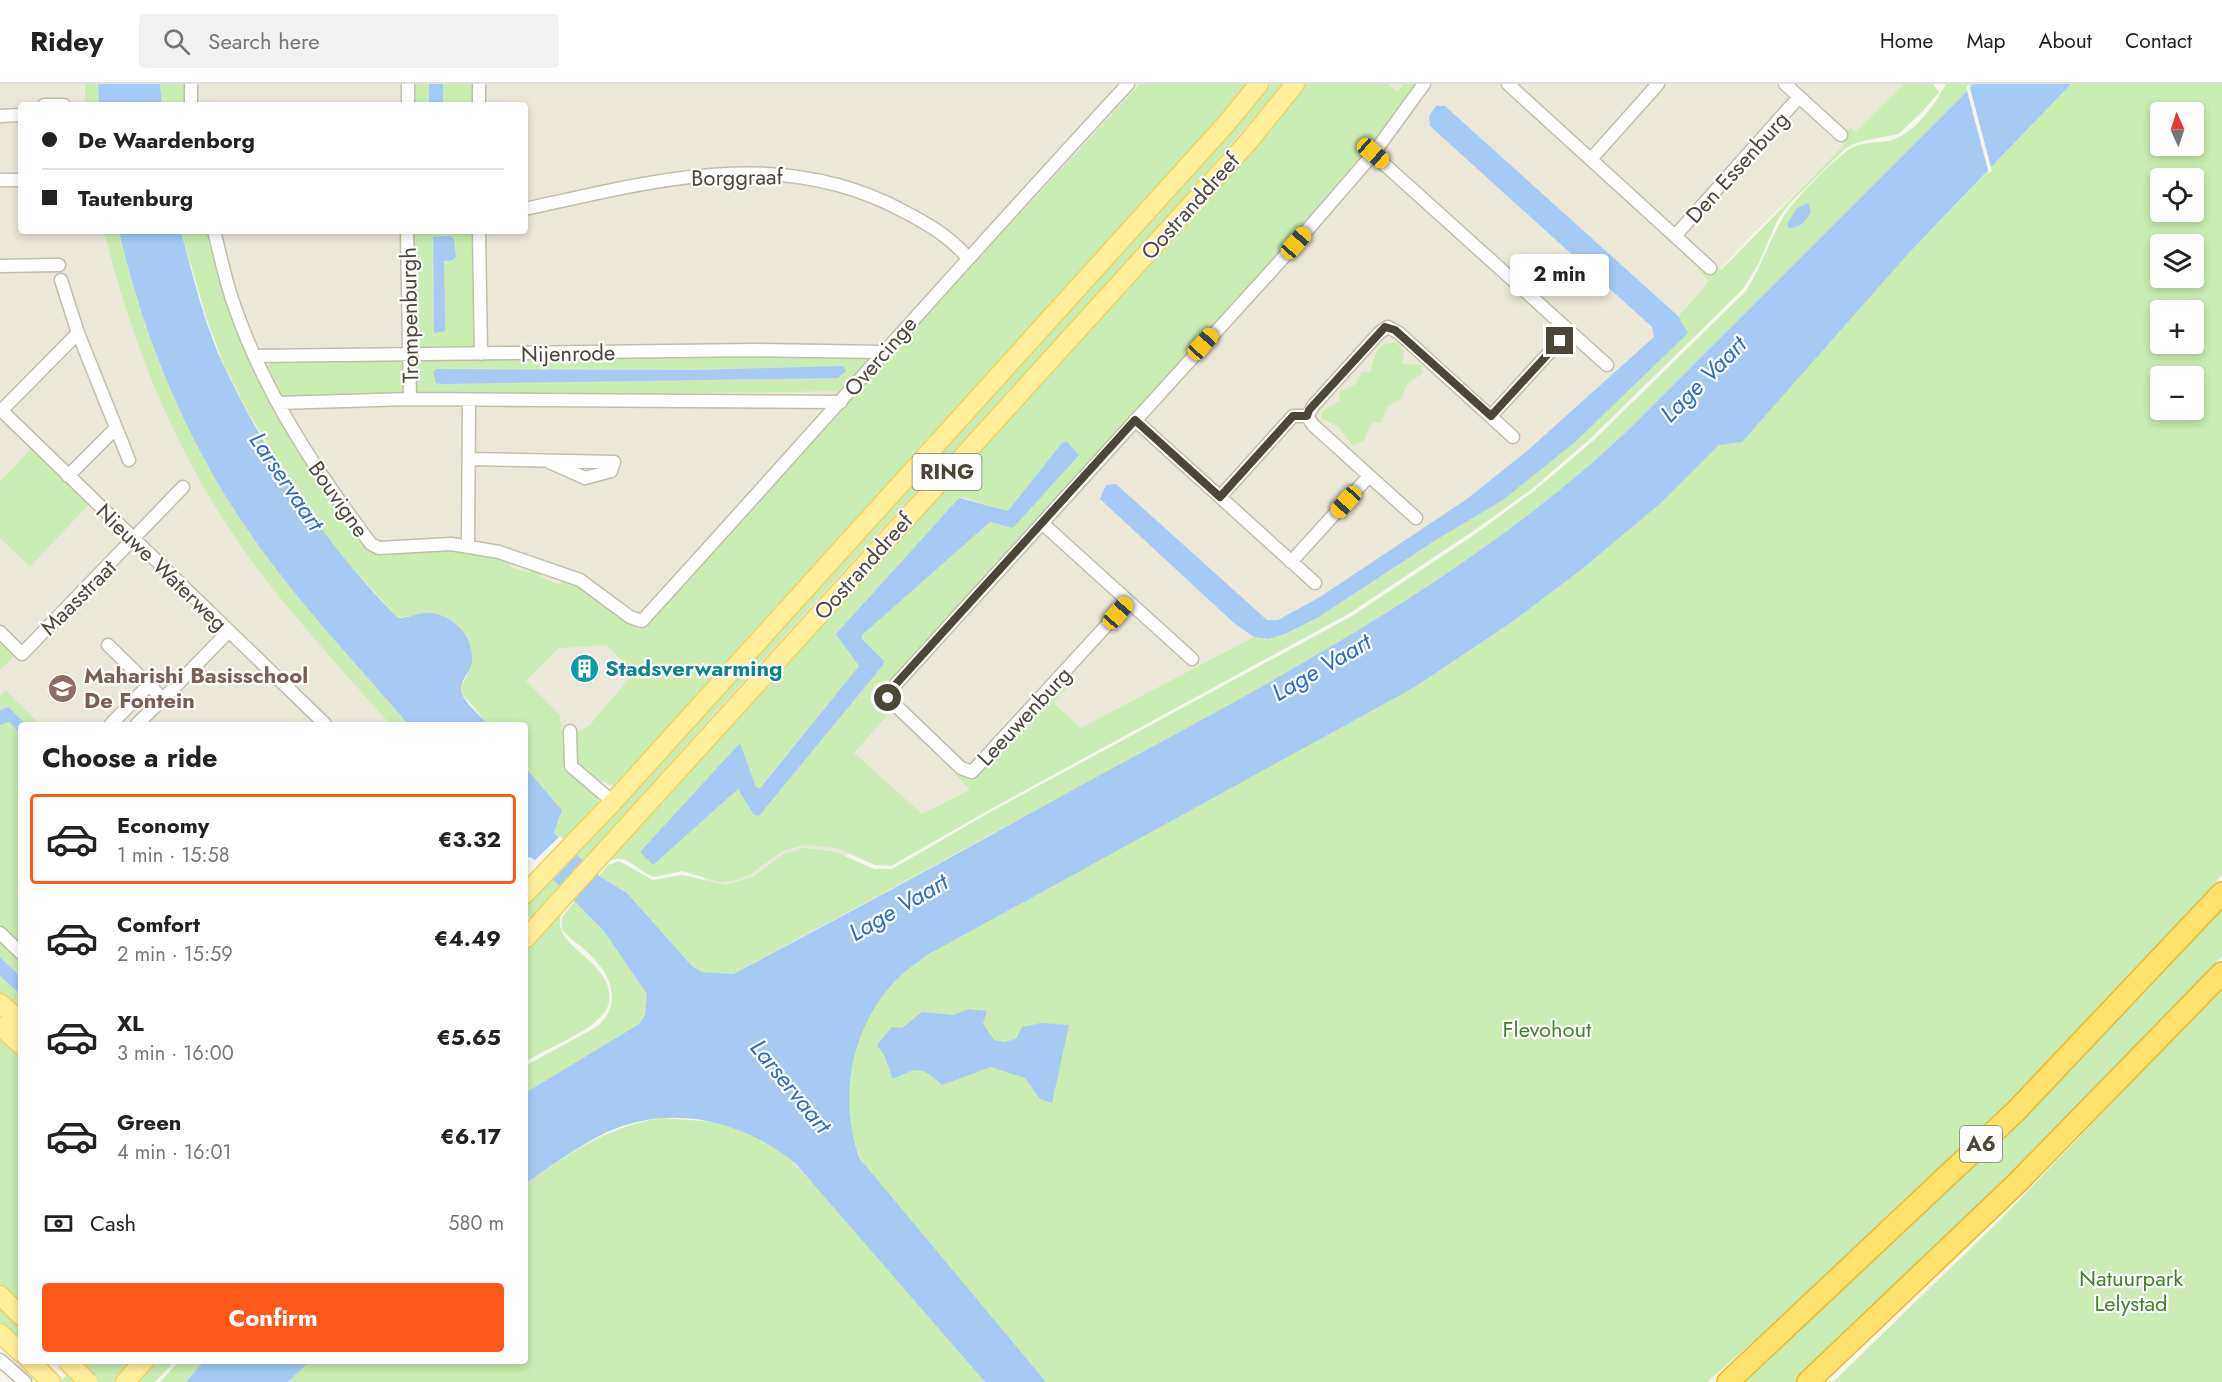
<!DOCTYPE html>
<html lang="en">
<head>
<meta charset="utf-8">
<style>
  body { margin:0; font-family:Jost,sans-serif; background:#f2f2f2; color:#222; height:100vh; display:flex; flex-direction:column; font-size:22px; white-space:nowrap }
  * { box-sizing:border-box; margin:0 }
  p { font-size:20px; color:#767676 }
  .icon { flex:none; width:33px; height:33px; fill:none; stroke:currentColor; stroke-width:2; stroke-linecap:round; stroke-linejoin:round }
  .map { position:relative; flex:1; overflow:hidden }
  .panel { position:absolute; left:18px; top:638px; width:510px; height:642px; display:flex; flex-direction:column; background:#fff; border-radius:6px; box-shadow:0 3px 9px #0003 }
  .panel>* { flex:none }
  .banner { position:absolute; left:18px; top:18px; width:510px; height:132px; border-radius:6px; box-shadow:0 3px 9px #0003; display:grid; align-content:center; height:132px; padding:0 24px; background:#fff }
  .needle { width:39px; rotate:357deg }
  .controls { position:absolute; left:2150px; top:18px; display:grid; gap:12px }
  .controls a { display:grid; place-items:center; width:54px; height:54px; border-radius:6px; background:#fff; box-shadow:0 3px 9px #0003; font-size:30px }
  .end { position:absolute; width:27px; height:27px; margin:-14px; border:8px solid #4c4638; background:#fff; box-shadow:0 0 0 3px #fff }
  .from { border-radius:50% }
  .bubble { position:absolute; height:42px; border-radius:6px; background:#fff; box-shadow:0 3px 9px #0003; font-size:20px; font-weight:700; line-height:42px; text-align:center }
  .car { position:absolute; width:18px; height:36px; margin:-18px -9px; border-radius:8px; box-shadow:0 0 4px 2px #0007; background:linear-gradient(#f5c518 24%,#345 0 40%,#f5c518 0 76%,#345 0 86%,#f5c518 0) }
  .banner b { display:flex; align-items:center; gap:21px; height:57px; font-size:22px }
  .banner b+b { border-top:2px solid #e0e0e0 }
  .banner i { width:15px; height:15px; background:#222 }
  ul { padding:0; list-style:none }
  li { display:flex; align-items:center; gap:18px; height:90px; margin:0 12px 9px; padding:0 12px; border:3px solid transparent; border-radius:6px }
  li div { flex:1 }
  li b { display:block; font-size:22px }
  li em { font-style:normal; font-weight:700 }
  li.current { border-color:#ff591a }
  li>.icon { width:54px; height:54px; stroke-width:1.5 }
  h2 { padding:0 24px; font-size:27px; line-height:72px }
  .pay { display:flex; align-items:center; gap:15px; height:66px; padding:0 24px; font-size:22px }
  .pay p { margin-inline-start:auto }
  .primary-button { display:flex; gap:12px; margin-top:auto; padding:12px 24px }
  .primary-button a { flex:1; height:69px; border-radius:6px; background:#ff591a; color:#fff; font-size:24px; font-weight:700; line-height:69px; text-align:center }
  header { display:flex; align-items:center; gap:36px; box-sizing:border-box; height:84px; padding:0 30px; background:#fff; border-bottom:2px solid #e0e0e0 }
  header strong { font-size:28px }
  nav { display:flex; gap:33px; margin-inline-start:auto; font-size:21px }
  .search { width:420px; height:54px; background:#f2f2f2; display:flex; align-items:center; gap:15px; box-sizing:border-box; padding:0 21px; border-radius:6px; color:#767676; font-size:22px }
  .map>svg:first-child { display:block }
  .residential { fill:#ebe7d9 }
  .green { fill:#cbecb2; fill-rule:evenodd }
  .water { fill:#a5cbf5 }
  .pier { fill:#f6f4eb }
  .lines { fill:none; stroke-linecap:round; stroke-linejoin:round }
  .street-casing { stroke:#c3bead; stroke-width:15 }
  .primary-casing { stroke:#ecd464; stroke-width:21 }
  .highway-casing { stroke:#e8bc34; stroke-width:24 }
  .street { stroke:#fff; stroke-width:12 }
  .primary { stroke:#ffef9c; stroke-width:18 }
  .highway { stroke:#ffe16e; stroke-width:21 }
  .primary-bridge-casing { stroke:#ecd464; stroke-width:21; stroke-linecap:butt }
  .primary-bridge { stroke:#ffef9c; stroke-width:18 }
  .route { stroke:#4c4638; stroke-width:8 }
  .labels { text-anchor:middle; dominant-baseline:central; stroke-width:4.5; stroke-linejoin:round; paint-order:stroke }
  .shield { fill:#fff; stroke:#827e74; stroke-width:1.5 }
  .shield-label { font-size:21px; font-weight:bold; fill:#4c4638 }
  .street-label { font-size:22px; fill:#4c4638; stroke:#fff }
  .culture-label { font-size:22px; font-weight:bold; fill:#0d838f; stroke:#fff; text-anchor:start }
  .education-label { font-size:22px; font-weight:bold; fill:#785e54; stroke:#fff; text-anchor:start }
  .park-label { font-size:22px; fill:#3e8326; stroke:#fff }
  .water-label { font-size:24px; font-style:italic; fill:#286dc0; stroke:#fff }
</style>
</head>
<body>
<header>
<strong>Ridey</strong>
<div class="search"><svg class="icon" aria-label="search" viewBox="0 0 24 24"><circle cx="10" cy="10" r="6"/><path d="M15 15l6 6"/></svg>Search here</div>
<nav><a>Home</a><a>Map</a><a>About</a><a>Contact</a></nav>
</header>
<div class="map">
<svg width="2222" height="1298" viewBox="0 0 2222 1298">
  <rect width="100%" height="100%" fill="#f6f4eb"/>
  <!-- residential -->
  <path class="residential" d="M0,0H104L105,21H21V147H122L424,640H21V845L0,826Z
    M169,0H1907L1749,154L1639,273L1517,390L1354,498L956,727L730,819L317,421L193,147H525V21H171Z"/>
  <!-- green -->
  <path class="green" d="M85,0H98L99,21H85Z
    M160,0H186L187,21H162Z
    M413,0H429V21H413Z
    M443,0H473L474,21H443Z
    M1140,0H1250L743,558L616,702L597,696L576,677L574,650L589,642L634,589L607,561L559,564L526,597L560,631L562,648L566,649V684L598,713V721L563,759L554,749L562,726L525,683V640H488L463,611L461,603L468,590L454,538L431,529L398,534L330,460L249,330L224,281L207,236L181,147H208C224,217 252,288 288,350C313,392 344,430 374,468L446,464L512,474L510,483L530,489L533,481L543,484L540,493L560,501L563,493L582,503L641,546L785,389L834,331Z
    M1271,0H1283C1056,264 811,513 584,778L575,770Z
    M1305,0H1388L1397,8L1404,0H1417L1374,60L1299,149L882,607L881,616L891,627L854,669L922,730L970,706L956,691L958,687L966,693L977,692L1060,600L1066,605L1053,619L1081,644L1254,553L1269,555L1285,550L1319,533L1436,456L1503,416L1687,249L1678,232L1709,197L1698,186L1714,180L1721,186L1844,61L1838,55L1850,44L1856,48L1904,0H1933L1939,8L1921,29L1898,50L1858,58L1846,64L1789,120L1777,137L1758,181L1743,205L1591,354L1532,405L1472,448L1350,529L991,725L891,782L875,781L837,764L804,761L782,767L751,790L734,797L720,798L682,787L654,793C636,787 626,766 606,779L1275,38ZM1079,369L1013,444L990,438L862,551V555L884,577L883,581L759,732L754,731L738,705L640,770L740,659L756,703L759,704L859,582L837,550L959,414L964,413L1008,428Z
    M1946,0H1974L1627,347C1480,485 1304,581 1127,677C996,748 865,819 733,890L702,888L692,882L627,809L599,792L608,781L619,777L653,796L682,791L726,801L753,793L784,770L804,764L836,768L874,785H892L992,727L1352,532L1474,451L1534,407L1593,357L1746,207C1760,185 1768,160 1781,137C1791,118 1830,80 1848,66C1859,58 1875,59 1888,57C1913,52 1935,21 1946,0Z
    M2071,0H2222V791C2062,972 1889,1141 1707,1298H1046L870,1090C830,1032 847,940 899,893C926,869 960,853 991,835L1415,603L1512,538L1581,486L1662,418L1719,361L1942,135ZM2160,28H2193V62H2160ZM2160,94H2193V128H2160ZM2160,160H2193V194H2160ZM2160,226H2193V260H2160ZM2160,292H2193V326H2160Z
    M104,147H119C146,263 193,373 264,469C308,529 360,584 408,640H390C342,586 292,532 249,473C178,375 133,264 104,147Z
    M414,147H474V265L420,266L415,258ZM433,153L453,176H444L434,248Z
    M1397,259L1404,267L1402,280L1421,281L1423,289L1407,300L1401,315L1388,322L1380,339L1372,338L1364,356L1353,362L1337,341L1322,335L1321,328L1340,317L1339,308L1356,300L1362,288H1371C1375,271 1376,257 1397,259Z
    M874,271L842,307L421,313C413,303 413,285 420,276ZM842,282L838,294L436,299V285L693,286Z
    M401,276L405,282L406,313L282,315L267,283L273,277Z
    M32,364L90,419L30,483L0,454V398Z
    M0,558L14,572L0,586Z
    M5,606L40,640H26L8,623L0,626V613Z
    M9,638L21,650V861L0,841V641Z
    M551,793L562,803L532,837L525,829V817Z
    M576,816L603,846L647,910L645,931L639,940L525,1009V982L598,942C624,918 610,888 587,868C579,860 568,854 562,845V833Z
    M2222,821V872L2022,1085L1796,1298H1739L1828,1219Z
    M566,822C538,861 615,873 609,917C606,944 547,963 525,978V865Z
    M0,856L21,876V893L0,873Z
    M0,892L21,911V926L0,913Z
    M2222,904V1298H1833L1999,1137Z
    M0,946L21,965V1223L0,1202Z
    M661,1034L717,1038L742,1045L781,1066L821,1107L985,1298H288L310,1277L525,1276V1100C572,1068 604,1044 661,1034Z
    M0,1220L21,1241V1258L0,1238Z
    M80,1277H132L113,1298H60Z
    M152,1277H175L155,1298H132Z
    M179,1277H205L186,1298H160Z"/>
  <!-- water -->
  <path class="water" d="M98,0H160L162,21H99Z
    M429,0H443V21H429Z
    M1974,0H2071L1906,172L1742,358L1719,361L1662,418L1581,486L1512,538L1415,603L929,870C918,878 906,886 896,896C851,943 837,1014 860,1075L1046,1298H985L796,1080C744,1036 671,1019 607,1048C578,1062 551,1082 525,1100V1009L639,940L645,931L647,910L603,846L532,774L525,772V683L562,726L554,749L599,792L627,809L692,882L702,888L733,890C861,823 987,753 1113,684C1294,586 1476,489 1627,347Z
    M1436,22H1445L1678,232L1688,249L1575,358L1503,416L1436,456L1319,533L1285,550L1269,555L1254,553L1234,539L1100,415L1106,401L1116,400L1267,536H1278L1320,513L1467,415L1527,367L1654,253L1652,243L1430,42L1429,32Z
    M1808,119L1811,128C1805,138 1801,143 1789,144L1787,140L1797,124Z
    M119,147H181C193,192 204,240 224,282C268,374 326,462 398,534C409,534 419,528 430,529C454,531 474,553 472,577C471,587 462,594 461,603C459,615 481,632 488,640H408C360,584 308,529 264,469C193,373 146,263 119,147Z
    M451,152L454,155L456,173L453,176L444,177L445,247L434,249L433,153Z
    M843,282L846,287L838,294L441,300L436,299L433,288L436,285L693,286Z
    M1067,358L1079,371L1013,444L990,438L862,551V555L884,577L883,581L759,732L754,731L738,705L653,781L640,768L740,659L756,703L760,704L859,582L836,550L959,414L1008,427L1062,359Z
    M8,623L26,640H21V650L9,638L0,641V626Z
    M0,873L21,893V911L0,892Z
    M968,925L987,927L983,940L994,956L1004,958L1016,955L1022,943L1041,939L1069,941L1052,1019L1040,1015L1025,994L991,983L942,1001C921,982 918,983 893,995L884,971L877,961L892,943L902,944L922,928L953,931Z
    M205,1276H310V1277L288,1298H186Z"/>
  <!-- pier -->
  <path class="pier" d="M1969,0L1992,87L1989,90L1966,3Z
    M560,752L564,756L537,783L533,778Z"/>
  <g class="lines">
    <defs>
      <path id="street" d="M191,0V21
        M1508,0L1710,184
        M1785,0L1841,51
        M44,21H64
        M408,21V0
        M479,21V0
        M0,32L21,31
        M1373,70L1607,281
        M1592,74L1658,0
        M0,96H21
        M525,125C653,97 781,60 905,128C928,140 950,153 967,173
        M214,147C220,170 225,195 233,218C263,307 315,386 371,460L379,464L451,460L499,468L580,496L630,533L642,537C805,358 964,177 1128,0
        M407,147L410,315
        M479,147L481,270
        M1675,152L1799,13
        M0,182L59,181
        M61,196L78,249L129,376
        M254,272L754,266L882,268
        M278,319L410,315L841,318
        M0,325L325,640
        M0,328L78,249
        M1307,332L1314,321L1379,249L1388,243L1399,249L1513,353
        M1307,332L1313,341L1416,434
        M1491,332L1569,247
        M1135,336L1315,499
        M469,375L614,378L611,387L585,394L547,377
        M68,392L115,345
        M1220,413L1293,332H1307
        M1042,439L1192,575
        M468,462L469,316
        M1291,478L1369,392
        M1128,518L972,688L961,684L888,614L896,600L1283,174L1373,70L1424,0
        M0,548L22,570L183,403
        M108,561L163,615L229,547
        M111,640L149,601
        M137,640L163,615
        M570,647L571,682L613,718
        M0,849L21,869
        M0,1276L25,1298"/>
      <path id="primary" d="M525,810L613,718L1226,40L1259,0
        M525,855L1248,58L1295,0
        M0,919L21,938
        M0,942L21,961
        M0,1211L21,1232
        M0,1249L21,1269
        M29,1276L51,1298
        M125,1298L145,1276"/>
      <path id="highway" d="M1728,1298L2016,1027L2222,809
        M1808,1298L2017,1099L2222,889"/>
    </defs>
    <!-- street casing -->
    <use href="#street" class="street-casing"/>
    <!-- primary casing -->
    <use href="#primary" class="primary-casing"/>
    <!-- highway casing -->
    <use href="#highway" class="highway-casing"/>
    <!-- street -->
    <use href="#street" class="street"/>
    <!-- primary -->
    <use href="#primary" class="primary"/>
    <!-- highway -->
    <use href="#highway" class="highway"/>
    <defs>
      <path id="primary-bridge" d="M66,1276L88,1298"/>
    </defs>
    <!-- primary-bridge casing -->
    <use href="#primary-bridge" class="primary-bridge-casing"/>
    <!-- primary-bridge -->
    <use href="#primary-bridge" class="primary-bridge"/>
  </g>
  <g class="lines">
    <!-- route -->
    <path class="route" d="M888,614L896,600L1135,336L1220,413L1293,332H1307L1309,326L1385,243L1395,246L1491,332L1560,257"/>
  </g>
  <!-- icons -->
  <defs>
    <symbol id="building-disc" viewBox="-11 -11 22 22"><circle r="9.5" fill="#0f9aa8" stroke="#fff"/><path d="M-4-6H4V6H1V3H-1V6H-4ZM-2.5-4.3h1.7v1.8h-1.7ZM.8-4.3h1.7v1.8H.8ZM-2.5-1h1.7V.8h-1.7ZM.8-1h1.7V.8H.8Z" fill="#fff"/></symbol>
    <symbol id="school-disc" viewBox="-11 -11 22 22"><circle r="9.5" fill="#8d6e63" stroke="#fff"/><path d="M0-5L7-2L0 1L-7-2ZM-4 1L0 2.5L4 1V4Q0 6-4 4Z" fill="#fff"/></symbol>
  </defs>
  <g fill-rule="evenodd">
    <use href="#building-disc" x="568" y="568" width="33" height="33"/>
    <use href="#school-disc" x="46" y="588" width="33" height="33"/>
  </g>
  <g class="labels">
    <!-- shield labels -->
    <g class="shield">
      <rect x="912.5" y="370" width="69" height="36" rx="4.5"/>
      <rect x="1960" y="1042" width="42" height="36" rx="4.5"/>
    </g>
    <g class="shield-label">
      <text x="947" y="388">RING</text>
      <text x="1981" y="1060">A6</text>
    </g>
    <!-- street labels -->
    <g class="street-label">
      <text transform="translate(1737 83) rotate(-48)">Den Essenburg</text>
      <text transform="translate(737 93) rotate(-1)">Borggraaf</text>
      <text transform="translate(1190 122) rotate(-48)">Oostranddreef</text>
      <text transform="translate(409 231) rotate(-91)">Trompenburgh</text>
      <text transform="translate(568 269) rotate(-1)">Nijenrode</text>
      <text transform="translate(880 272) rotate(-49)">Overcinge</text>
      <text transform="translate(339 415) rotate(55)">Bouvigne</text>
      <text transform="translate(863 482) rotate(-48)">Oostranddreef</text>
      <text transform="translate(162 483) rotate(44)">Nieuwe Waterweg</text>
      <text transform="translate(78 513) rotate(-45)">Maasstraat</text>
      <text transform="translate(1024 632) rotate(-47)">Leeuwenburg</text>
    </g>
    <!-- culture labels -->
    <g class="culture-label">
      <text x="605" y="584">Stadsverwarming</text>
    </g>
    <!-- education labels -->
    <g class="education-label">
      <text x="84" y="591">Maharishi Basisschool<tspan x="84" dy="25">De Fontein</tspan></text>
    </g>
    <!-- park labels -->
    <g class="park-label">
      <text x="1547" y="945">Flevohout</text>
      <text x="2131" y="1194">Natuurpark<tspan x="2131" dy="25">Lelystad</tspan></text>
    </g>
    <!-- water labels -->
    <g class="water-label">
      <text transform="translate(1703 295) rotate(-45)">Lage Vaart</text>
      <text transform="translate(287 397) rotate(56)">Larservaart</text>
      <text transform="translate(1321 583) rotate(-30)">Lage Vaart</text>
      <text transform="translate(898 823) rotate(-30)">Lage Vaart</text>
      <text transform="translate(791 1002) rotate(51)">Larservaart</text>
    </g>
  </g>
</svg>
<div class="controls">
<a><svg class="needle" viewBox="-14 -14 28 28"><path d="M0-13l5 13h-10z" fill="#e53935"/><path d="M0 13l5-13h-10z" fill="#767676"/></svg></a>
<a><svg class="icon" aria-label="locate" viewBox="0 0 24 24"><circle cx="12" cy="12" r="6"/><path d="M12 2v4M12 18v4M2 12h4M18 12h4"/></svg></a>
<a><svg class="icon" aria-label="layers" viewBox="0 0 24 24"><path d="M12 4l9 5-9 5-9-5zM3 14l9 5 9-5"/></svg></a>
<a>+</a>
<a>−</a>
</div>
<i class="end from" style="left:888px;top:614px"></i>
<i class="end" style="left:1560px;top:257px"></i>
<div class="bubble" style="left:1510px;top:170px;width:99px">2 min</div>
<i class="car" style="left:1373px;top:69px;rotate:131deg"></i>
<i class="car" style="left:1296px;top:159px;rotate:41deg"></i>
<i class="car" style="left:1203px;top:260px;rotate:42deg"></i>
<i class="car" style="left:1346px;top:418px;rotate:222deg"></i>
<i class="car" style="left:1118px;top:529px;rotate:41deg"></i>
<div class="banner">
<b><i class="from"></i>De Waardenborg</b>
<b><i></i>Tautenburg</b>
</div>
<section class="panel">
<h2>Choose a ride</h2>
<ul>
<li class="current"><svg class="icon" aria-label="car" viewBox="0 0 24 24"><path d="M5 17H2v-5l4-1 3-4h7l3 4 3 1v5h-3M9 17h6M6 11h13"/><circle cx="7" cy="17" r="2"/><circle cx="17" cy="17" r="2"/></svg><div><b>Economy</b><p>1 min · 15:58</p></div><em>€3.32</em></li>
<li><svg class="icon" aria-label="car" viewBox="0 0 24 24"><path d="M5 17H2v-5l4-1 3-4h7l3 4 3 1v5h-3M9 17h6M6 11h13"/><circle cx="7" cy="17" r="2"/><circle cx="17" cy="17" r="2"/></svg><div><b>Comfort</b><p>2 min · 15:59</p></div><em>€4.49</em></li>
<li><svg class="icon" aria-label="car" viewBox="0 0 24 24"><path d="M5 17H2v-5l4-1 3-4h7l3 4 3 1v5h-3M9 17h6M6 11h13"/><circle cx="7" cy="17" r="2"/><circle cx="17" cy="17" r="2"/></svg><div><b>XL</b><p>3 min · 16:00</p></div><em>€5.65</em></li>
<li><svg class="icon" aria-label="car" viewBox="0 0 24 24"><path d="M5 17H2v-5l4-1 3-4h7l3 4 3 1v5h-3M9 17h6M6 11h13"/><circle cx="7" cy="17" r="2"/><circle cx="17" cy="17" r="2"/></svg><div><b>Green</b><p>4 min · 16:01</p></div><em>€6.17</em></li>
</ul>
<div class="pay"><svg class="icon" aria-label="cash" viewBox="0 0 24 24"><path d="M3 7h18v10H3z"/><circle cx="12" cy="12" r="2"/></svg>Cash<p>580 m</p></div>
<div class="primary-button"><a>Confirm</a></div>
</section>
</div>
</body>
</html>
